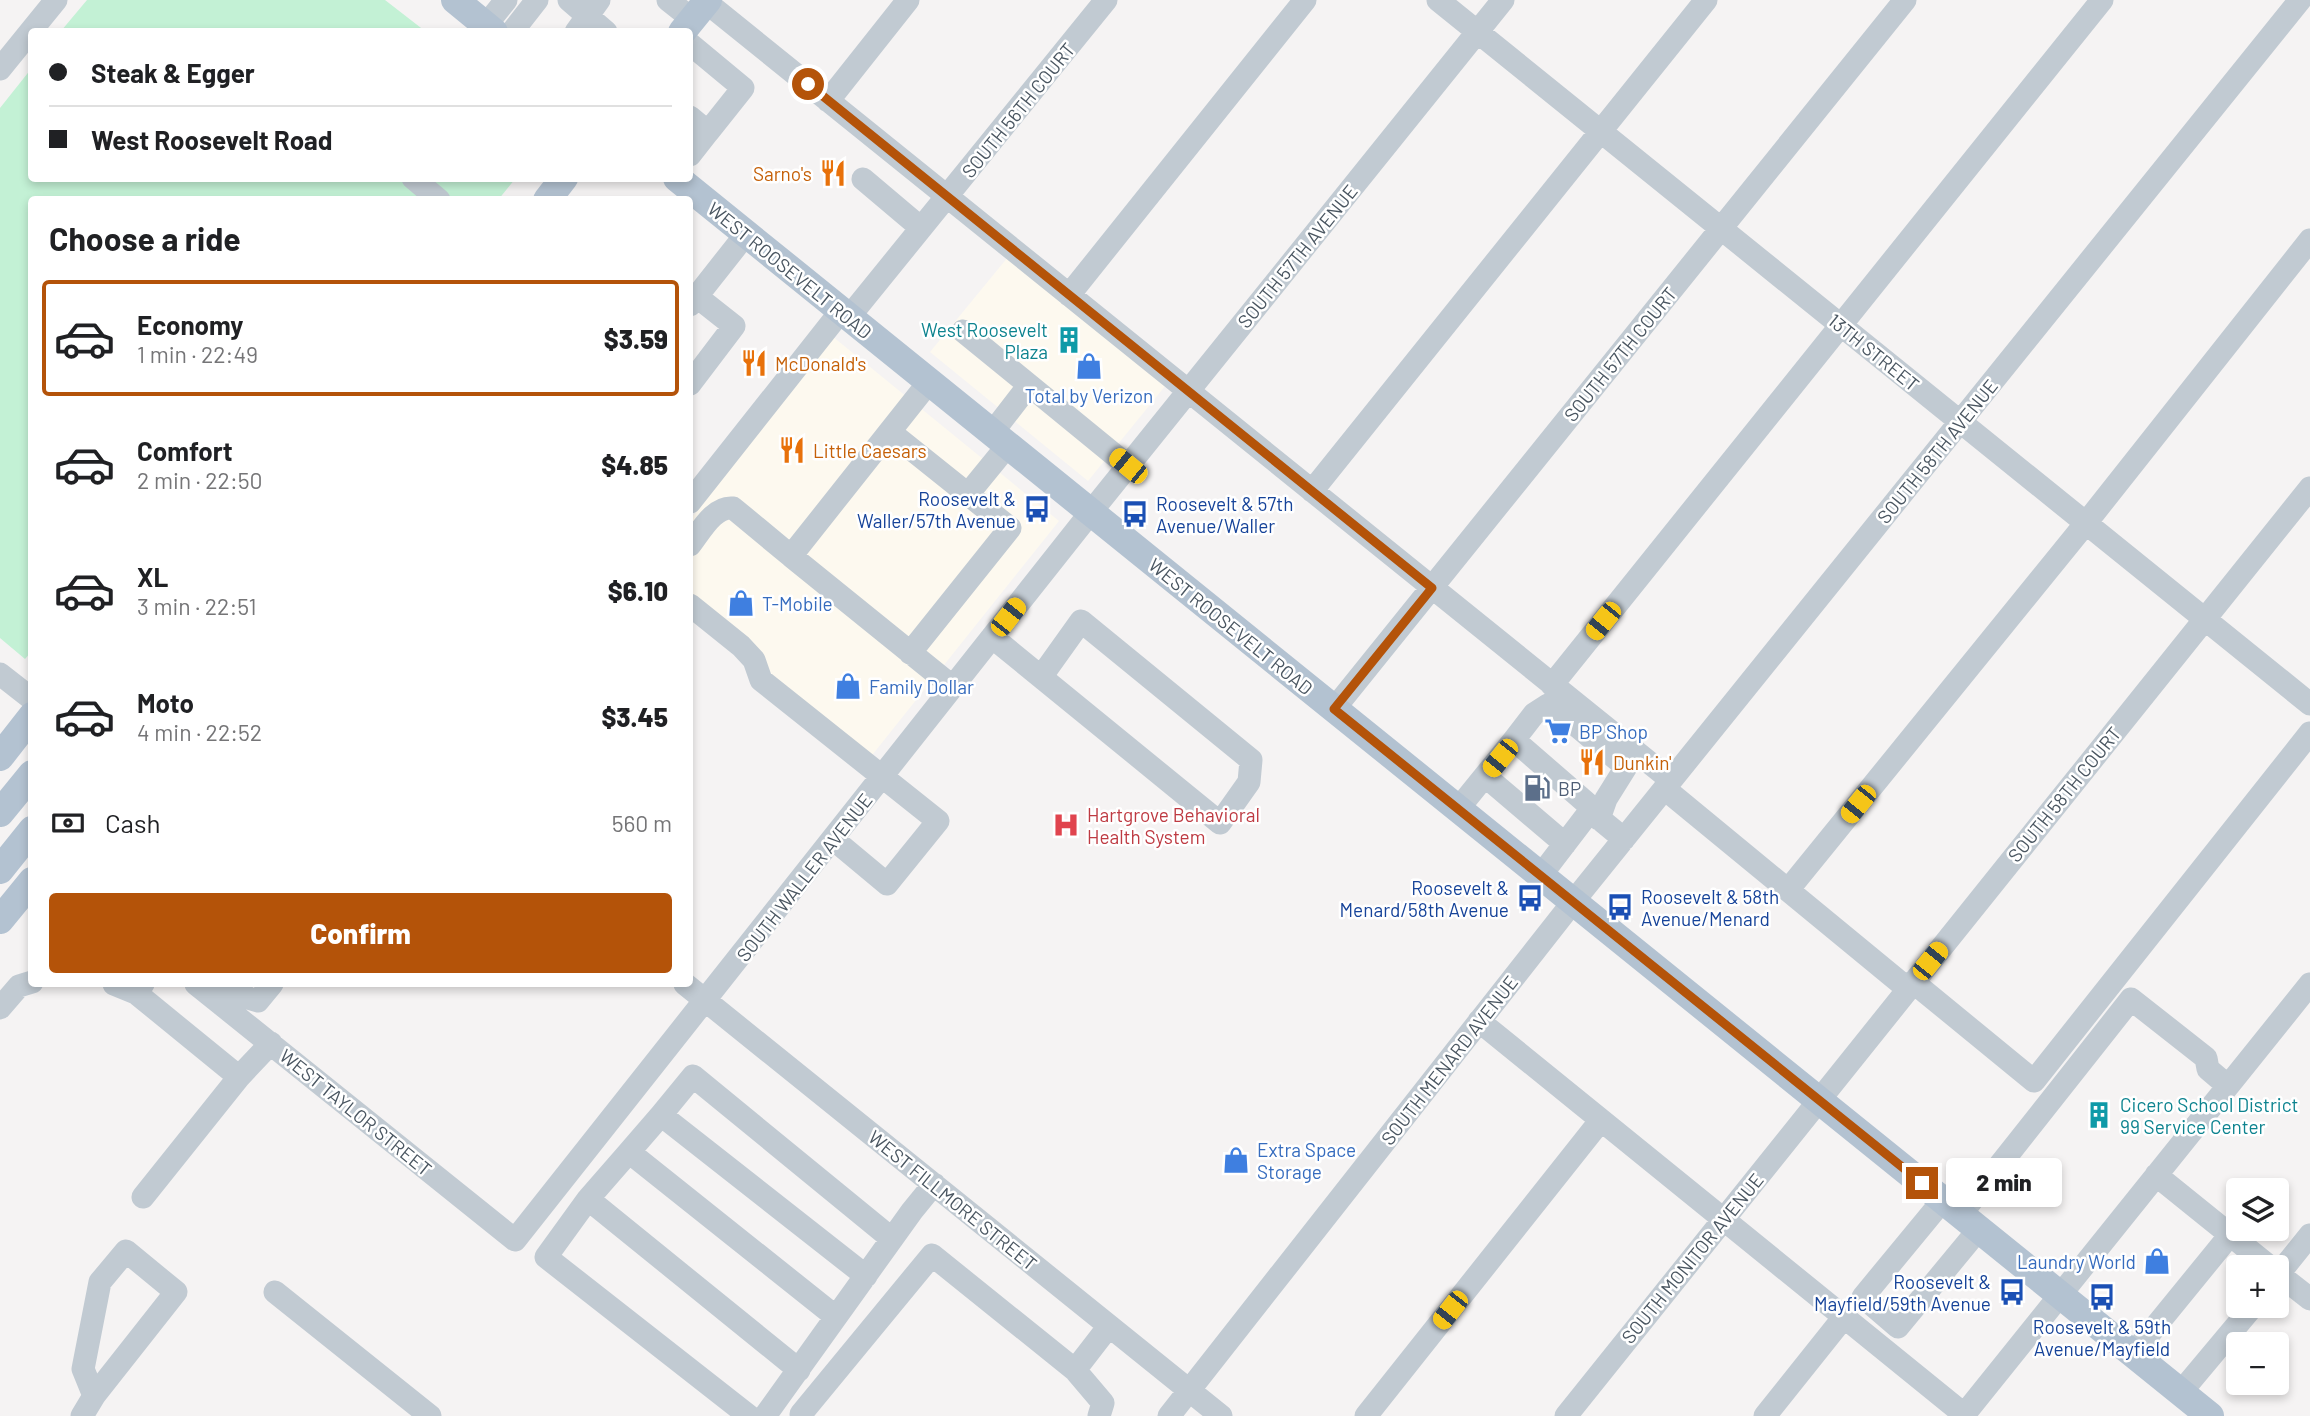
<!DOCTYPE html>
<html lang="en">
<head>
<meta charset="utf-8">
<style>
  body { margin:0; font-family:Barlow,sans-serif; background:#f6f6f6; color:#202124; height:100vh; display:flex; flex-direction:column; font-size:26px; white-space:nowrap }
  * { box-sizing:border-box; margin:0 }
  p { font-size:23px; color:#757577 }
  .icon { flex:none; width:38px; height:38px; fill:none; stroke:currentColor; stroke-width:2; stroke-linecap:round; stroke-linejoin:round }
  .map { position:relative; flex:1; overflow:hidden }
  .side { position:absolute; left:28px; top:196px; width:665px; height:791px; display:flex; flex-direction:column; background:#fff; border-radius:7px; box-shadow:0 4px 10px #0003 }
  .side>* { flex:none }
  .banner { position:absolute; left:28px; top:28px; width:665px; height:154px; border-radius:7px; box-shadow:0 4px 10px #0003; display:grid; align-content:center; height:154px; padding:0 21px; background:#fff }
  .buttons { position:absolute; left:2226px; top:1178px; display:grid; gap:14px }
  .buttons a { display:grid; place-items:center; width:63px; height:63px; border-radius:7px; background:#fff; box-shadow:0 4px 10px #0003; font-size:35px }
  .end { position:absolute; width:32px; height:32px; margin:-16px; border:9px solid #b45309; background:#fff; box-shadow:0 0 0 4px #fff }
  .from { border-radius:50% }
  .bubble { position:absolute; height:49px; border-radius:7px; background:#fff; box-shadow:0 4px 10px #0003; font-size:23px; font-weight:800; line-height:49px; text-align:center }
  .car { position:absolute; width:21px; height:42px; margin:-21px -10px; border-radius:9px; box-shadow:0 0 5px 2px #0007; background:linear-gradient(#f5c518 24%,#345 0 40%,#f5c518 0 76%,#345 0 86%,#f5c518 0) }
  .banner b { display:flex; align-items:center; gap:24px; height:66px; font-size:26px }
  .banner b+b { border-top:2px solid #e0e0e0 }
  .banner i { width:18px; height:18px; background:#202124 }
  ul { padding:0; list-style:none }
  li { display:flex; align-items:center; gap:21px; height:116px; margin:0 14px 10px; padding:0 7px; border:4px solid transparent; border-radius:7px }
  li div { flex:1 }
  li b { display:block; font-size:26px }
  li em { font-style:normal; font-weight:800 }
  li.on { border-color:#b45309 }
  li>.icon { width:63px; height:63px; stroke-width:1.5 }
  h2 { padding:0 21px; font-size:32px; line-height:84px }
  .pay { display:flex; align-items:center; gap:18px; height:77px; padding:0 21px; font-size:26px }
  .pay p { margin-inline-start:auto }
  .primary-button { display:flex; gap:14px; margin-top:auto; padding:14px 21px }
  .primary-button a { flex:1; height:80px; border-radius:7px; background:#b45309; color:#fff; font-size:28px; font-weight:800; line-height:80px; text-align:center }
  .map>svg:first-child { display:block }
  .commercial { fill:#fdf9ef }
  .green { fill:#c3f1d5 }
  .lines { fill:none; stroke-linecap:round; stroke-linejoin:round }
  .minor { stroke:#c1cad2; stroke-width:23 }
  .major { stroke:#b3c2d1; stroke-width:28 }
  .route { stroke:#b45309; stroke-width:9 }
  .labels { text-anchor:middle; dominant-baseline:central; stroke-width:5; stroke-linejoin:round; paint-order:stroke }
  .street-label { font-size:19px; fill:#4a5661; stroke:#fff }
  .food-label { font-size:19px; fill:#c56008; stroke:#fff; text-anchor:start }
  .culture-label { font-size:19px; fill:#0d838f; stroke:#fff; text-anchor:end }
  .shop-label { font-size:19px; fill:#366cbe; stroke:#fff; text-anchor:start }
  .transit-label { font-size:19px; fill:#164399; stroke:#fff; text-anchor:end }
  .service-label { font-size:19px; fill:#4e5e75; stroke:#fff; text-anchor:start }
  .health-label { font-size:19px; fill:#be3a42; stroke:#fff; text-anchor:start }
</style>
</head>
<body>
<div class="map">
<svg width="2310" height="1416" viewBox="0 0 2310 1416">
  <rect width="100%" height="100%" fill="#f5f3f3"/>
  <!-- commercial -->
  <path class="commercial" d="M1008,257L1166,385L1088,481L930,352Z
    M832,336L1059,521L869,759L690,615V520Z"/>
  <!-- green -->
  <path class="green" d="M87,0H385L425,31H61Z
    M31,69L32,178L515,179L498,200H32V651L25,659L0,638V108Z"/>
  <g class="lines">
    <!-- minor -->
    <path class="minor" d="M569,0L606,32
      M668,0L692,19
      M1438,0L2310,704
      M706,2L1671,780
      M486,25L506,0
      M512,32L537,0
      M576,32L599,0
      M690,44L743,88L708,132L690,117
      M0,69L56,0
      M828,101L908,0
      M690,155L708,132
      M413,178L439,200
      M863,179L921,228
      M1069,295L1305,0
      M690,305L746,234
      M849,317L1106,0
      M963,331L1128,466
      M929,382L791,556L953,687
      M690,384L734,326L696,296
      M890,432L1010,528L910,653
      M992,433L1029,385
      M1312,491L1706,0
      M968,494L1008,445
      M690,502L841,311
      M690,545C701,531 714,506 733,508L791,556
      M690,605L741,646L754,660L761,680L938,821L887,884L833,839
      M992,637L1220,823L1249,782L1251,760L1081,621L1041,677
      M0,674L32,699
      M1552,685L2102,0
      M1334,709L1905,0
      M1514,740L1534,714L1548,705L1566,717L1626,767L1606,799L1599,819
      M1485,776L1565,844
      M1665,789L1908,989
      M1458,809L1514,740L1590,806V811L1624,839
      M1541,875L1590,811
      M1788,890L2086,523L2310,240
      M1913,982L2034,1081L2310,733
      M114,984L136,993
      M143,984L136,993L239,1077L143,1197
      M196,984L515,1240L1091,512L1503,0
      M229,984L248,998L258,1001L272,984
      M685,984L1221,1416
      M0,1008L19,986L32,982
      M1479,1021L1966,1416
      M239,1077L271,1043
      M661,1115L693,1076L892,1239
      M629,1152L661,1115L866,1276
      M2156,1175L2270,1267
      M588,1199L629,1152L836,1317
      M1943,1200L1863,1297L1898,1327L1979,1229
      M1961,1214L2131,999L2206,1058L2208,1069L2228,1086
      M2277,1273L2310,1299
      M2277,1276L2310,1235
      M275,1292L430,1416
      M2133,1354L2230,1235
      M2181,1392L2253,1306
      M801,1414L932,1255L1075,1370
      M82,1416L94,1396L176,1292L126,1251L100,1282L83,1369L94,1396
      M749,1416L546,1257L588,1199L799,1370
      M765,1416L912,1211L934,1184
      M1099,1416L1103,1403L1075,1370L1109,1326
      M1169,1416L1573,902L2300,0
      M1366,1416L1601,1120
      M1566,1416L2310,488
      M1765,1416L1844,1317
      M1963,1416L2310,984"/>
    <!-- major -->
    <path class="major" d="M455,0L494,32
      M682,32L708,0
      M677,178L2210,1416
      M547,200L564,178
      M0,757L32,716
      M0,813L32,774
      M0,870L32,830
      M0,920L32,881"/>
  </g>
  <g class="lines">
    <!-- route -->
    <path class="route" d="M808,84L1432,588L1334,709L1922,1183"/>
  </g>
  <!-- icons -->
  <defs>
    <symbol id="restaurant-bare" viewBox="-9 -9 18 18"><path d="M-5-6h1v4h1v-4h1v4h1v-4h1v5L-1.5 .5V6h-2V.5L-5-1ZM5-6V6H3V1.5H1.5Q1.5-4 5-6Z" fill="#e8710a" stroke="#fff" stroke-width="2.5" paint-order="stroke"/></symbol>
    <symbol id="building-bare" viewBox="-9 -9 18 18"><path d="M-4-6H4V6H1V3H-1V6H-4ZM-2.5-4.3h1.7v1.8h-1.7ZM.8-4.3h1.7v1.8H.8ZM-2.5-1h1.7V.8h-1.7ZM.8-1h1.7V.8H.8Z" fill="#0f9aa8" stroke="#fff" stroke-width="2.5" paint-order="stroke"/></symbol>
    <symbol id="shop-bare" viewBox="-9 -9 18 18"><path d="M-5-2.5h2.3a2.7 3.5 0 0 1 5.4 0H5L5.5 6h-11ZM-1.5-2.5h3a1.5 2.3 0 0 0-3 0Z" fill="#3f7fe0" stroke="#fff" stroke-width="2.5" paint-order="stroke"/></symbol>
    <symbol id="bus-bare" viewBox="-9 -9 18 18"><path d="M-5-6H5V4H4V6H2V4H-2V6H-4V4H-5ZM-3.5-4V0h7V-4ZM-3.5 1.2v1.5H-2V1.2ZM2 1.2v1.5H3.5V1.2Z" fill="#1a4fb4" stroke="#fff" stroke-width="2.5" paint-order="stroke"/></symbol>
    <symbol id="supermarket-bare" viewBox="-9 -9 18 18"><path d="M-6-5.5h2.5l.6 2H6L4.5 2H-2.5L-4.4-4H-6ZM-1.5 3.2a1.3 1.3 0 1 0 .1 0ZM3 3.2a1.3 1.3 0 1 0 .1 0Z" fill="#3f7fe0" stroke="#fff" stroke-width="2.5" paint-order="stroke"/></symbol>
    <symbol id="fuel-bare" viewBox="-9 -9 18 18"><path d="M-5.5-6h7V0h2V4h1.3V-2.5L3-4.5l.8-.8L6-3V5H2.5V1h-1V6h-7ZM-4.2-4.7v3.2H.2V-4.7Z" fill="#5c6f8a" stroke="#fff" stroke-width="2.5" paint-order="stroke"/></symbol>
    <symbol id="hospital-bare" viewBox="-9 -9 18 18"><path d="M-5-5h3v3.5h4V-5h3V5h-3V1.5h-4V5h-3Z" fill="#e0444e" stroke="#fff" stroke-width="2.5" paint-order="stroke"/></symbol>
  </defs>
  <g fill-rule="evenodd">
    <use href="#restaurant-bare" x="814" y="154" width="38" height="38"/>
    <use href="#building-bare" x="1050" y="321" width="38" height="38"/>
    <use href="#restaurant-bare" x="735" y="344" width="38" height="38"/>
    <use href="#shop-bare" x="1070" y="347" width="38" height="38"/>
    <use href="#restaurant-bare" x="773" y="431" width="38" height="38"/>
    <use href="#bus-bare" x="1018" y="490" width="38" height="38"/>
    <use href="#bus-bare" x="1116" y="495" width="38" height="38"/>
    <use href="#shop-bare" x="722" y="584" width="38" height="38"/>
    <use href="#shop-bare" x="829" y="667" width="38" height="38"/>
    <use href="#supermarket-bare" x="1539" y="712" width="38" height="38"/>
    <use href="#restaurant-bare" x="1573" y="743" width="38" height="38"/>
    <use href="#fuel-bare" x="1518" y="769" width="38" height="38"/>
    <use href="#hospital-bare" x="1047" y="806" width="38" height="38"/>
    <use href="#bus-bare" x="1511" y="879" width="38" height="38"/>
    <use href="#bus-bare" x="1601" y="888" width="38" height="38"/>
    <use href="#building-bare" x="2080" y="1096" width="38" height="38"/>
    <use href="#shop-bare" x="1217" y="1141" width="38" height="38"/>
    <use href="#shop-bare" x="2138" y="1242" width="38" height="38"/>
    <use href="#bus-bare" x="1993" y="1273" width="38" height="38"/>
    <use href="#bus-bare" x="2083" y="1278" width="38" height="38"/>
  </g>
  <g class="labels">
    <!-- street labels -->
    <g class="street-label">
      <text transform="translate(1018 110) rotate(-51)">SOUTH 56TH COURT</text>
      <text transform="translate(1297 256) rotate(-51)">SOUTH 57TH AVENUE</text>
      <text transform="translate(790 270) rotate(39)">WEST ROOSEVELT ROAD</text>
      <text transform="translate(1874 352) rotate(39)">13TH STREET</text>
      <text transform="translate(1620 354) rotate(-51)">SOUTH 57TH COURT</text>
      <text transform="translate(1937 451) rotate(-51)">SOUTH 58TH AVENUE</text>
      <text transform="translate(1231 626) rotate(39)">WEST ROOSEVELT ROAD</text>
      <text transform="translate(2064 794) rotate(-51)">SOUTH 58TH COURT</text>
      <text transform="translate(804 877) rotate(-52)">SOUTH WALLER AVENUE</text>
      <text transform="translate(1449 1060) rotate(-52)">SOUTH MENARD AVENUE</text>
      <text transform="translate(356 1112) rotate(39)">WEST TAYLOR STREET</text>
      <text transform="translate(953 1200) rotate(39)">WEST FILLMORE STREET</text>
      <text transform="translate(1692 1258) rotate(-51)">SOUTH MONITOR AVENUE</text>
    </g>
    <!-- food labels -->
    <g class="food-label">
      <text x="812" y="173" text-anchor="end">Sarno's</text>
      <text x="775" y="363">McDonald's</text>
      <text x="813" y="450">Little Caesars</text>
      <text x="1613" y="762">Dunkin'</text>
    </g>
    <!-- culture labels -->
    <g class="culture-label">
      <text x="1048" y="329">West Roosevelt<tspan x="1048" dy="22">Plaza</tspan></text>
      <text x="2120" y="1104" text-anchor="start">Cicero School District<tspan x="2120" dy="22">99 Service Center</tspan></text>
    </g>
    <!-- shop labels -->
    <g class="shop-label">
      <text x="1089" y="395" text-anchor="middle">Total by Verizon</text>
      <text x="762" y="603">T-Mobile</text>
      <text x="869" y="686">Family Dollar</text>
      <text x="1579" y="731">BP Shop</text>
      <text x="1257" y="1149">Extra Space<tspan x="1257" dy="22">Storage</tspan></text>
      <text x="2136" y="1261" text-anchor="end">Laundry World</text>
    </g>
    <!-- transit labels -->
    <g class="transit-label">
      <text x="1016" y="498">Roosevelt &amp;<tspan x="1016" dy="22">Waller/57th Avenue</tspan></text>
      <text x="1156" y="503" text-anchor="start">Roosevelt &amp; 57th<tspan x="1156" dy="22">Avenue/Waller</tspan></text>
      <text x="1509" y="887">Roosevelt &amp;<tspan x="1509" dy="22">Menard/58th Avenue</tspan></text>
      <text x="1641" y="896" text-anchor="start">Roosevelt &amp; 58th<tspan x="1641" dy="22">Avenue/Menard</tspan></text>
      <text x="1991" y="1281">Roosevelt &amp;<tspan x="1991" dy="22">Mayfield/59th Avenue</tspan></text>
      <text x="2102" y="1326" text-anchor="middle">Roosevelt &amp; 59th<tspan x="2102" dy="22">Avenue/Mayfield</tspan></text>
    </g>
    <!-- service labels -->
    <g class="service-label">
      <text x="1558" y="788">BP</text>
    </g>
    <!-- health labels -->
    <g class="health-label">
      <text x="1087" y="814">Hartgrove Behavioral<tspan x="1087" dy="22">Health System</tspan></text>
    </g>
  </g>
</svg>
<div class="buttons">
<a><svg class="icon" aria-label="layers" viewBox="0 0 24 24"><path d="M12 4l9 5-9 5-9-5zM3 14l9 5 9-5"/></svg></a>
<a>+</a>
<a>−</a>
</div>
<i class="end from" style="left:808px;top:84px"></i>
<i class="end" style="left:1922px;top:1183px"></i>
<div class="bubble" style="left:1946px;top:1158px;width:116px">2 min</div>
<i class="car" style="left:1128px;top:466px;rotate:309deg"></i>
<i class="car" style="left:1008px;top:617px;rotate:38deg"></i>
<i class="car" style="left:1603px;top:621px;rotate:219deg"></i>
<i class="car" style="left:1500px;top:758px;rotate:219deg"></i>
<i class="car" style="left:1858px;top:804px;rotate:219deg"></i>
<i class="car" style="left:1930px;top:961px;rotate:39deg"></i>
<i class="car" style="left:1450px;top:1310px;rotate:218deg"></i>
<div class="banner">
<b><i class="from"></i>Steak &amp; Egger</b>
<b><i></i>West Roosevelt Road</b>
</div>
<section class="side">
<h2>Choose a ride</h2>
<ul>
<li class="on"><svg class="icon" aria-label="car" viewBox="0 0 24 24"><path d="M5 17H2v-5l4-1 3-4h7l3 4 3 1v5h-3M9 17h6M6 11h13"/><circle cx="7" cy="17" r="2"/><circle cx="17" cy="17" r="2"/></svg><div><b>Economy</b><p>1 min · 22:49</p></div><em>$3.59</em></li>
<li><svg class="icon" aria-label="car" viewBox="0 0 24 24"><path d="M5 17H2v-5l4-1 3-4h7l3 4 3 1v5h-3M9 17h6M6 11h13"/><circle cx="7" cy="17" r="2"/><circle cx="17" cy="17" r="2"/></svg><div><b>Comfort</b><p>2 min · 22:50</p></div><em>$4.85</em></li>
<li><svg class="icon" aria-label="car" viewBox="0 0 24 24"><path d="M5 17H2v-5l4-1 3-4h7l3 4 3 1v5h-3M9 17h6M6 11h13"/><circle cx="7" cy="17" r="2"/><circle cx="17" cy="17" r="2"/></svg><div><b>XL</b><p>3 min · 22:51</p></div><em>$6.10</em></li>
<li><svg class="icon" aria-label="car" viewBox="0 0 24 24"><path d="M5 17H2v-5l4-1 3-4h7l3 4 3 1v5h-3M9 17h6M6 11h13"/><circle cx="7" cy="17" r="2"/><circle cx="17" cy="17" r="2"/></svg><div><b>Moto</b><p>4 min · 22:52</p></div><em>$3.45</em></li>
</ul>
<div class="pay"><svg class="icon" aria-label="cash" viewBox="0 0 24 24"><path d="M3 7h18v10H3z"/><circle cx="12" cy="12" r="2"/></svg>Cash<p>560 m</p></div>
<div class="primary-button"><a>Confirm</a></div>
</section>
</div>
</body>
</html>
